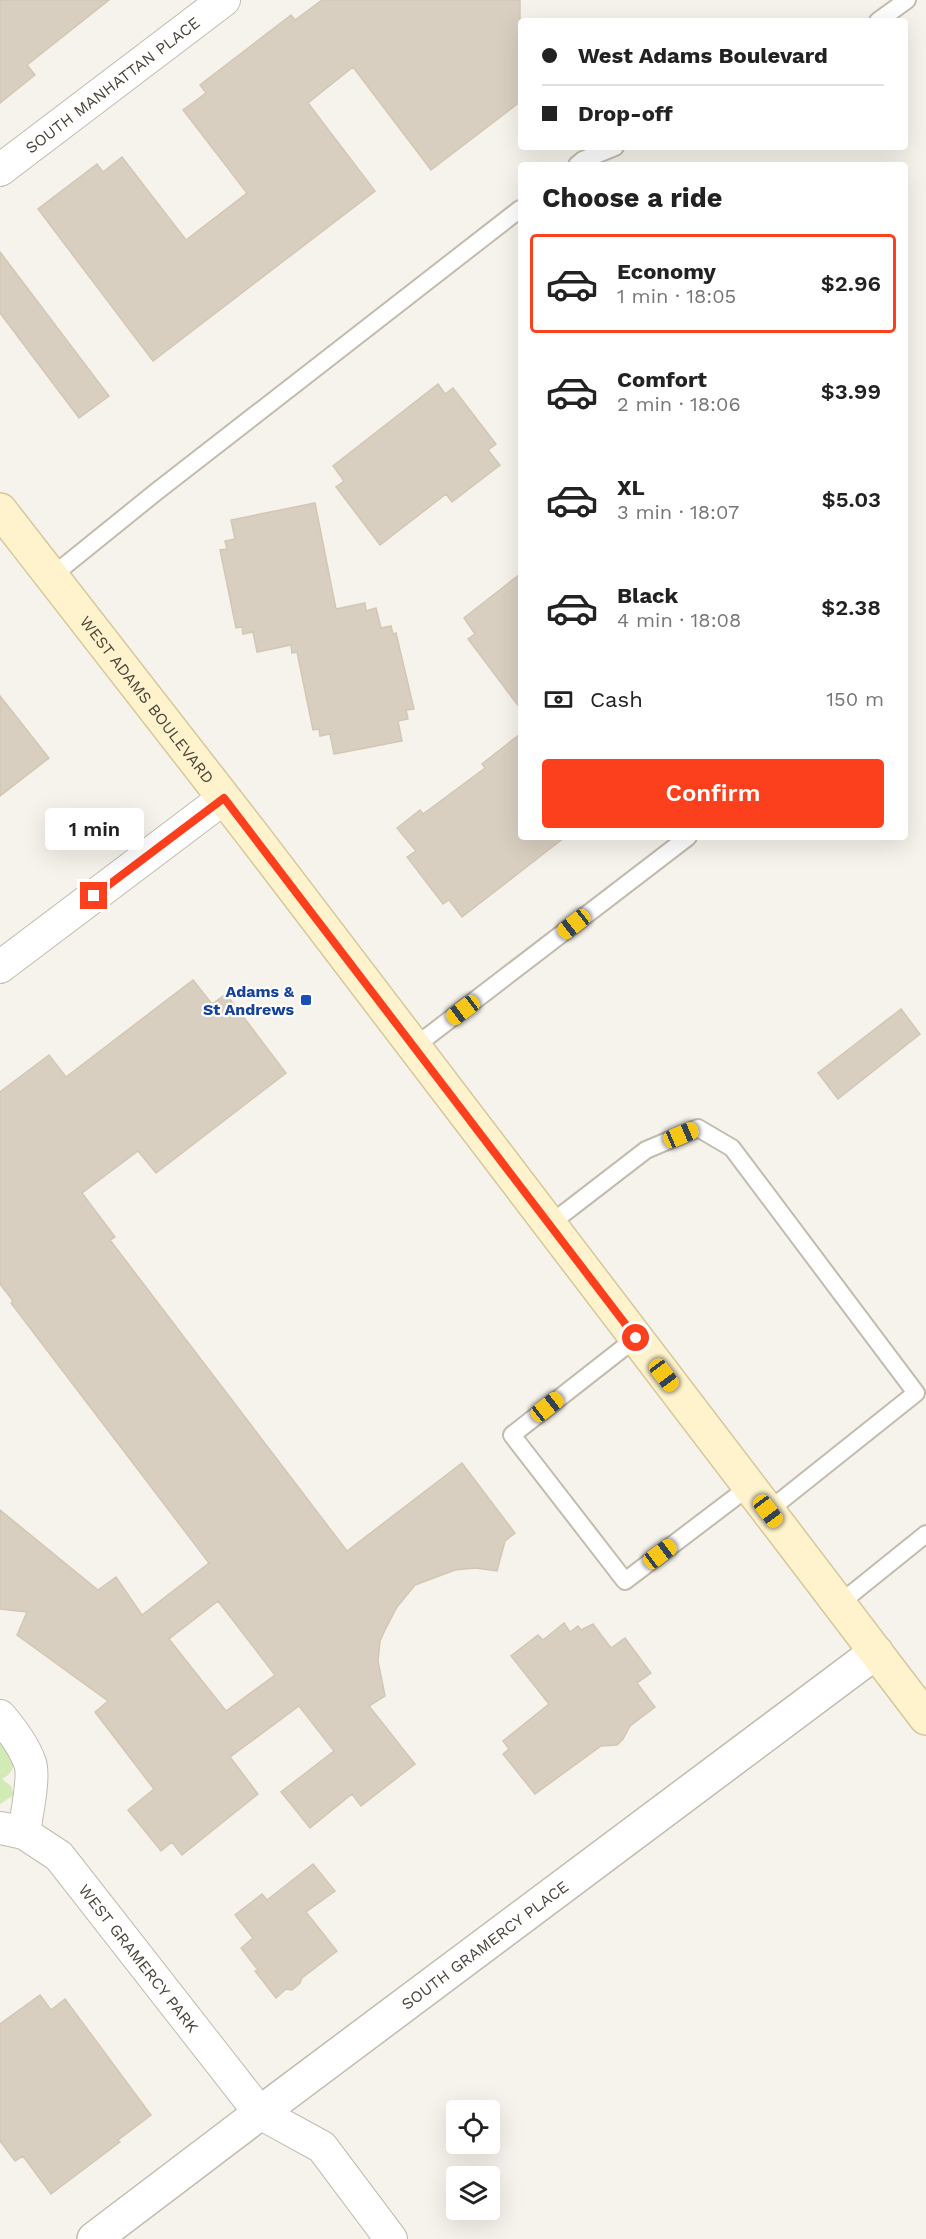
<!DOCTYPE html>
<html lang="en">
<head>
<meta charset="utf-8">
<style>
  body { margin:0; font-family:"Work Sans",sans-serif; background:#f2f2f2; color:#222; height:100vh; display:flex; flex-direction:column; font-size:22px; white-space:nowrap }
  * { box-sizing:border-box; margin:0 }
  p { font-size:20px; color:#767676 }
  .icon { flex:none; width:33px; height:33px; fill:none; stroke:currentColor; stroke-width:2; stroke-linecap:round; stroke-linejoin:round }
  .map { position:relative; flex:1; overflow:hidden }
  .sheet { position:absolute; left:518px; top:162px; width:390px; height:678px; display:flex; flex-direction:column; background:#fff; border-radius:6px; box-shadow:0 6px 24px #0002 }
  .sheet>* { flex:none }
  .banner { position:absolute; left:518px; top:18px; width:390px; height:132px; border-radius:6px; box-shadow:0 6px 24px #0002; display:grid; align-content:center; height:132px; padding:0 24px; background:#fff }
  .fabs { position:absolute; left:446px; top:2100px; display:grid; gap:12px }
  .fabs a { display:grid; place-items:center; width:54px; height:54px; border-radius:6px; background:#fff; box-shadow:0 6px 24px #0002; font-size:30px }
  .end { position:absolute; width:27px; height:27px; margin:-14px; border:8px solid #fc3f1d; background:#fff; box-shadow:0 0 0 3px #fff }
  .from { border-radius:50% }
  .bubble { position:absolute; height:42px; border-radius:6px; background:#fff; box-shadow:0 6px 24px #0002; font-size:20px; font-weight:600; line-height:42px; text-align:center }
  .car { position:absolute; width:18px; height:36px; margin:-18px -9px; border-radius:8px; box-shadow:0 0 4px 2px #0007; background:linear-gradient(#f5c518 24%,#345 0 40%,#f5c518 0 76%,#345 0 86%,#f5c518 0) }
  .banner b { display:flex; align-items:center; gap:21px; height:57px; font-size:22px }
  .banner b+b { border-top:2px solid #e0e0e0 }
  .banner i { width:15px; height:15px; background:#222 }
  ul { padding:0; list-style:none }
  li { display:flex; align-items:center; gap:18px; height:99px; margin:0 12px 9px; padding:0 12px; border:3px solid transparent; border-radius:6px }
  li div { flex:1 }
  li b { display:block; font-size:22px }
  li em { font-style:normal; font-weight:600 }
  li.selected { border-color:#fc3f1d }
  li>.icon { width:54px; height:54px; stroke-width:1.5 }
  h2 { padding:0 24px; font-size:27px; line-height:72px }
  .pay { display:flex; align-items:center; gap:15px; height:66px; padding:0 24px; font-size:22px }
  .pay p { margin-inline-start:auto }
  .action { display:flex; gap:12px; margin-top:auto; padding:12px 24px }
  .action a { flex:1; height:69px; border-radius:6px; background:#fc3f1d; color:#fff; font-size:24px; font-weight:600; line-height:69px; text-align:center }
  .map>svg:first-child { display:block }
  .green { fill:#d2eab5 }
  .building { fill:#d8cfc1; stroke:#d3c7b4; stroke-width:1.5; fill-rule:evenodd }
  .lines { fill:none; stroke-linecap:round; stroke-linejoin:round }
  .service-casing { stroke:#c2bbae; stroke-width:20 }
  .minor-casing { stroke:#c2bbae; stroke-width:34 }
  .tertiary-casing { stroke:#c2bbae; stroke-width:36 }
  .secondary-casing { stroke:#d6c79b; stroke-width:36 }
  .service { stroke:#fff; stroke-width:16 }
  .minor { stroke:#fff; stroke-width:32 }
  .tertiary { stroke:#fff; stroke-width:33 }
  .secondary { stroke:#fff3cd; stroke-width:33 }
  .route { stroke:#fc3f1d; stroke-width:8 }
  .transit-dot { fill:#1a4fb4; stroke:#fff; stroke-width:2 }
  .labels { text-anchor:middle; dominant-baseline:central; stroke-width:4.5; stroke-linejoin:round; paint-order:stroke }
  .street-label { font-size:16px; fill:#4b4439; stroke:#fff }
  .transit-label { font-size:16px; font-weight:bold; fill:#164399; stroke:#fff; text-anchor:end }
</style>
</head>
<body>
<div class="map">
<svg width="926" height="2239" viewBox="0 0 926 2239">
  <rect width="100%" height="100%" fill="#f6f3ec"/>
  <!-- green -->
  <path class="green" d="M0,1732C8,1748 24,1768 2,1779L11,1786L14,1795L0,1804Z"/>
  <!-- building -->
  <path class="building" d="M0,0H109L27,65L35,75L0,103Z
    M322,0H520V102L431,170L353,67L308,103L375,191L153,361L38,209L97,164L103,172L122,157L186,240L247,193L183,110L206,93L200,85L291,15L295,20Z
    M0,252L109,396L79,418L0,313Z
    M438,384L445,394L453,388L496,444L488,450L500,465L452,502L446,494L380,545L336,487L344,481L333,466Z
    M315,503L336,609L365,603L366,611L376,608L381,628L391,626L393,634L396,633L414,709L406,710L408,719L398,721L402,741L334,754L330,734L320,736L319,729L313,730L297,652L292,653L291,645L257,652L253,632L243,634L242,627L236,628L220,550L227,549L225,541L235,539L231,520Z
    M520,574V708L468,639L475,634L464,618Z
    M0,696L49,758L0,796Z
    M520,734V837H565L462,917L449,900L443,904L407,857L416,851L397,828L420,810L423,814L485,768L482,764Z
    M193,980L212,1004L226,994L286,1073L156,1173L138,1151L82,1193L115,1237L110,1240L347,1551L462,1463L515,1533L505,1541L497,1571L475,1568L455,1570L415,1585L397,1607L385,1630L380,1641L378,1661L385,1696L369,1706L415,1764L361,1806L352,1794L310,1828L281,1792L334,1751L299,1706L230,1757L258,1794L182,1855L172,1842L161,1851L128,1810L154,1789L95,1712L108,1701L17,1635L27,1612L0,1609V1510L98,1590L116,1577L142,1615L209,1563L11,1303L13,1301L0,1284V1092L49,1055L66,1077ZM218,1601L275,1675L226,1711L169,1639Z
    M901,1009L920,1034L838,1099L818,1073Z
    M564,1623L570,1632L578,1626L581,1630L593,1624L611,1648L625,1638L651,1673L637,1683L655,1707L630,1726L623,1739L617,1745L601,1746L535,1794L503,1754L509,1749L503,1741L549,1704L511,1656L538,1635L543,1640Z
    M313,1864L335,1891L306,1912L337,1951L302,1978L300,1983L292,1990L286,1989L276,1998L255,1971L258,1970L241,1948L253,1938L235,1915L262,1894L267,1900Z
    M40,1995L51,2010L65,1999L151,2115L118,2140L120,2142L51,2194L23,2156L15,2161L0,2141V2024Z"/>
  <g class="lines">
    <defs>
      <path id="service" d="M878,21L907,0
        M577,165L583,160L615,147
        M52,576L156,492L520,209
        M414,1047L688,837
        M550,1224L646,1150L698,1128L732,1148L916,1393L768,1511
        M636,1338L512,1435L625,1581L750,1486
        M839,1604L926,1534"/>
      <g id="minor">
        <path id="s1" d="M0,170L224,0"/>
        <path d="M0,967L224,798"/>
        <path d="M0,1716C12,1730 24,1746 30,1763C35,1777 26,1817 24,1833"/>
        <path id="s2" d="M0,1828L24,1833L59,1856L260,2113L322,2147L391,2239"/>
      </g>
      <g id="tertiary">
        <path id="s3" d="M94,2239L260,2113L876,1652"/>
      </g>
      <g id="secondary">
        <path id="s4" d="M0,510L252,834L926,1718"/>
      </g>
    </defs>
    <!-- service casing -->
    <use href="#service" class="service-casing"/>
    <!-- minor casing -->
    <use href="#minor" class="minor-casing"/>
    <!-- tertiary casing -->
    <use href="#tertiary" class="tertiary-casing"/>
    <!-- secondary casing -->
    <use href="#secondary" class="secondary-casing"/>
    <!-- service -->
    <use href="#service" class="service"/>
    <!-- minor -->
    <use href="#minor" class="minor"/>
    <!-- tertiary -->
    <use href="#tertiary" class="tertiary"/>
    <!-- secondary -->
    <use href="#secondary" class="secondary"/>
  </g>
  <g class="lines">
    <!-- route -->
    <path class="route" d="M94,896L224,798L636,1338"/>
  </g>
  <!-- markers -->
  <rect class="transit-dot" x="300" y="994" width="12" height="12" rx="3"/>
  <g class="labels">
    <!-- street labels -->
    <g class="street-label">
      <text stroke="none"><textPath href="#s1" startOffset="141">SOUTH MANHATTAN PLACE</textPath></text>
      <text stroke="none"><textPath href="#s4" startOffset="240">WEST ADAMS BOULEVARD</textPath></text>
      <text stroke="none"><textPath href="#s3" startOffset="489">SOUTH GRAMERCY PLACE</textPath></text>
      <text stroke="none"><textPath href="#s2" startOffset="196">WEST GRAMERCY PARK</textPath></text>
    </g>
    <!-- transit labels -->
    <g class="transit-label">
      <text x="294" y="991">Adams &amp;<tspan x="294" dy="18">St Andrews</tspan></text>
    </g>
  </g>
</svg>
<div class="fabs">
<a><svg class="icon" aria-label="locate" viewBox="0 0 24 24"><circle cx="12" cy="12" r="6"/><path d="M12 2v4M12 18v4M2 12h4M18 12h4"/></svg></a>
<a><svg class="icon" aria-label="layers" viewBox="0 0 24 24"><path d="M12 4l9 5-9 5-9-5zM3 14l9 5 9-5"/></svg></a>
</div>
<i class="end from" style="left:636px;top:1338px"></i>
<i class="end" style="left:94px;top:896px"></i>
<div class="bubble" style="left:45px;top:808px;width:99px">1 min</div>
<i class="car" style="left:574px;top:924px;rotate:232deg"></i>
<i class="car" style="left:463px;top:1010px;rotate:233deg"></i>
<i class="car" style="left:681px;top:1135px;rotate:67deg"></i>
<i class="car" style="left:664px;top:1375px;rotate:143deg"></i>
<i class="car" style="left:547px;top:1407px;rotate:52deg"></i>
<i class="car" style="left:768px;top:1511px;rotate:143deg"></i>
<i class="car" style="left:660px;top:1554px;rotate:53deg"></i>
<div class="banner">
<b><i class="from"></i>West Adams Boulevard</b>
<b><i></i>Drop-off</b>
</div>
<section class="sheet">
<h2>Choose a ride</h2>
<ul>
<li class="selected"><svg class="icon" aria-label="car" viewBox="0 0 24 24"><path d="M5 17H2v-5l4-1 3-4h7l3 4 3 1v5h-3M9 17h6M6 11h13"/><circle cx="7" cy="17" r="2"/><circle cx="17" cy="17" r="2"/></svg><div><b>Economy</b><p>1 min · 18:05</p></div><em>$2.96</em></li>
<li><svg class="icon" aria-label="car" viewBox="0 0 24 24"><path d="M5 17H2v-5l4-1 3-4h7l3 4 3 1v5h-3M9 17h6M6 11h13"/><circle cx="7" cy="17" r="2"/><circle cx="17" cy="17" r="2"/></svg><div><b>Comfort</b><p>2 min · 18:06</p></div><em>$3.99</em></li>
<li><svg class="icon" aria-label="car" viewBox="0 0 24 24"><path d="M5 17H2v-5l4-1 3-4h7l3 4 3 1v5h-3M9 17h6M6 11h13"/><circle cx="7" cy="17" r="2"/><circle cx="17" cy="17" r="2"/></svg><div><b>XL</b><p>3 min · 18:07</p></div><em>$5.03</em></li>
<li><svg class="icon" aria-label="car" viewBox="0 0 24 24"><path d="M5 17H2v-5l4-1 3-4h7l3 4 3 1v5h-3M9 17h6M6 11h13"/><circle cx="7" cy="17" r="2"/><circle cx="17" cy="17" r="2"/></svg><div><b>Black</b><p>4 min · 18:08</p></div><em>$2.38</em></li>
</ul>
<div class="pay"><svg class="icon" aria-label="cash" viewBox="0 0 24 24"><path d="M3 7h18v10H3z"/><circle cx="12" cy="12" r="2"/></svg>Cash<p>150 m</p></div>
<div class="action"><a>Confirm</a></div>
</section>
</div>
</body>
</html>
